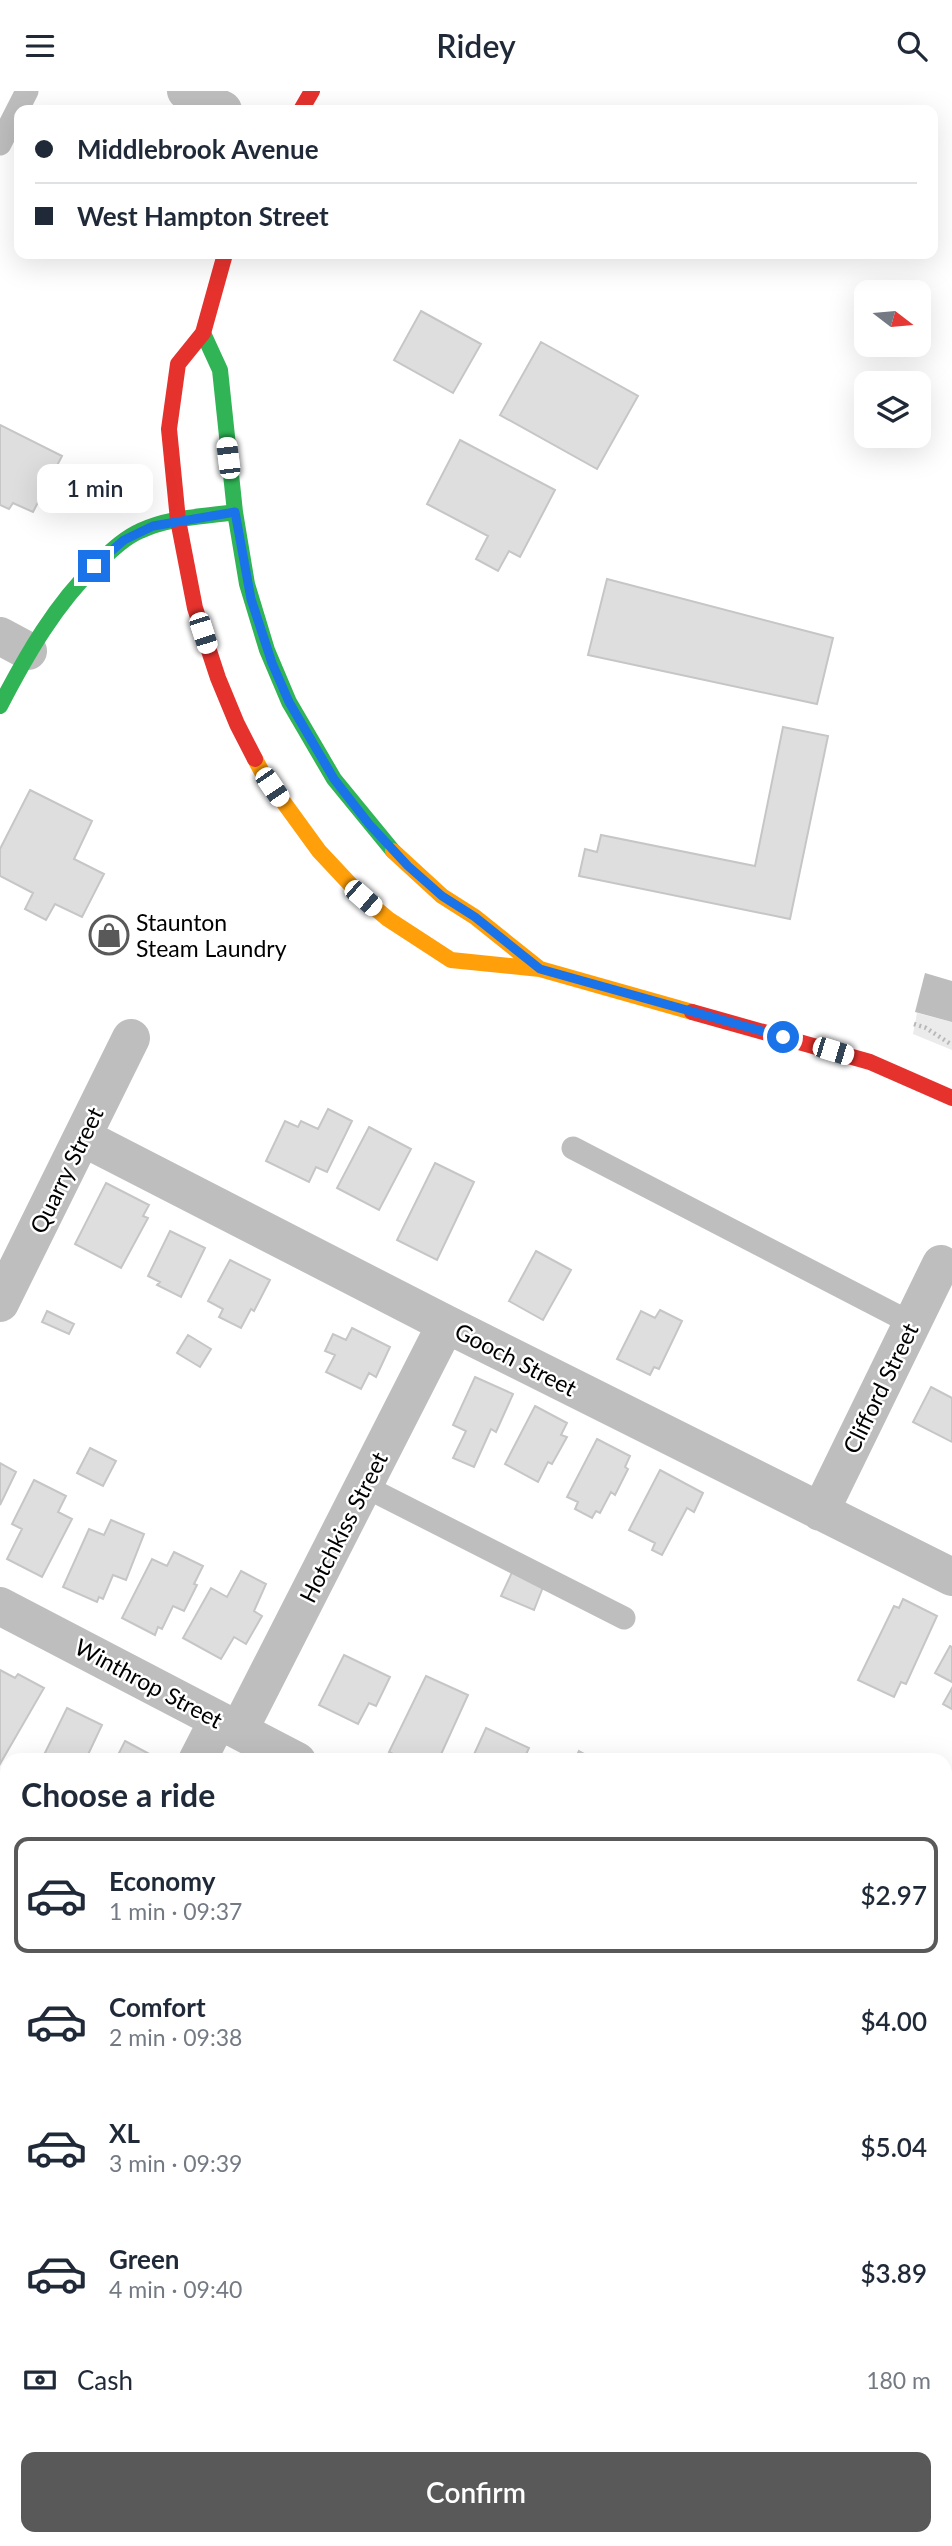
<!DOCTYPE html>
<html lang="en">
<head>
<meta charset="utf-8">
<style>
  body { margin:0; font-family:Lato,sans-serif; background:#f6f6f7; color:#1f2937; height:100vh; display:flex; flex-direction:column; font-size:26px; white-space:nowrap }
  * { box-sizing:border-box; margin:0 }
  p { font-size:23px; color:#747a83 }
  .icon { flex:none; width:38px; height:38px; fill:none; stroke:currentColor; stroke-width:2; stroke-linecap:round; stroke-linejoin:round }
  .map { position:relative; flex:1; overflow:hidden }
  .drawer { position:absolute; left:0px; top:1662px; width:952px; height:793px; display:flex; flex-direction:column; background:#fff; border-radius:21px 21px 0 0; box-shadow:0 7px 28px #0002 }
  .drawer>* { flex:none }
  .hud { position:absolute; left:14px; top:14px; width:924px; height:154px; border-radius:14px; box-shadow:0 7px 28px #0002; display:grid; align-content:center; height:154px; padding:0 21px; background:#fff }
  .needle { width:46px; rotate:106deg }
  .tools { position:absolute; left:854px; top:189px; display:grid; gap:14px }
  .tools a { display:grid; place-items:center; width:77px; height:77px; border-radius:14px; background:#fff; box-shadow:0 7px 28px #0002; font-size:35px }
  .end { position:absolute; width:32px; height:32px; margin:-16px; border:9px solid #1a73e8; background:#fff; box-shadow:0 0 0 4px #fff }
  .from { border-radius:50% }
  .bubble { position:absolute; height:49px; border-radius:14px; background:#fff; box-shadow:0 7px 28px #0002; font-size:23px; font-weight:600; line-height:49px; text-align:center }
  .car { position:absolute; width:21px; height:42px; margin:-21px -10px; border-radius:9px; box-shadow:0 0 5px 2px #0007; background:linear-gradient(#fff 24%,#345 0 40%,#fff 0 76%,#345 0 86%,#fff 0) }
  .hud b { display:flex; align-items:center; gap:24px; height:66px; font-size:26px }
  .hud b+b { border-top:2px solid #e0e1e3 }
  .hud i { width:18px; height:18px; background:#1f2937 }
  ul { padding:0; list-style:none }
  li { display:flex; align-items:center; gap:21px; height:116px; margin:0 14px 10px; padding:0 7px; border:4px solid transparent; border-radius:14px }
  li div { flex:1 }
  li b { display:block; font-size:26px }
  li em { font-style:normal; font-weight:600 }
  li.current { border-color:#595959 }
  li>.icon { width:63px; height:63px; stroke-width:1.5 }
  h2 { padding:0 21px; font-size:32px; line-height:84px }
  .pay { display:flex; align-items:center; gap:18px; height:77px; padding:0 21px; font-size:26px }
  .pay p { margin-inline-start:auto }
  .primary-button { display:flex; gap:14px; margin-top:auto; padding:14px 21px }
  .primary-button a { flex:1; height:80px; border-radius:14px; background:#595959; color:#fff; font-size:28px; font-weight:600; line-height:80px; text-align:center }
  header { display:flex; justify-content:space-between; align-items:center; height:91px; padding:0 21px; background:#fff; font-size:32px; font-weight:600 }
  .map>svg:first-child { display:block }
  .green { fill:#ebebeb }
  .water { fill:#bdbdbd }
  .building { fill:#dedede; stroke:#c6c6c6; stroke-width:2 }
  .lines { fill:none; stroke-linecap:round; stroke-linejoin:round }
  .path { stroke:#b9b9b9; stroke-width:4.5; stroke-dasharray:2 3.5; stroke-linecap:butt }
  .lane { stroke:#bebebe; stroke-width:23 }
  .street { stroke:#bebebe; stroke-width:38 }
  .fast { stroke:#30b455; stroke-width:16 }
  .slow { stroke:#ff9f0a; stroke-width:16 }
  .jam { stroke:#e5322d; stroke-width:16 }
  .route { stroke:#1a73e8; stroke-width:9 }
  .labels { text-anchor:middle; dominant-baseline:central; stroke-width:5; stroke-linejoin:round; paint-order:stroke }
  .poi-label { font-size:23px; fill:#000; stroke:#fff; text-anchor:start }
  .street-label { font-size:23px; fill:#000; stroke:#fff }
</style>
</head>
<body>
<header><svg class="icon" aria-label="menu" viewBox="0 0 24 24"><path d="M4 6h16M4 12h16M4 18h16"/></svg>Ridey<svg class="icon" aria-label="search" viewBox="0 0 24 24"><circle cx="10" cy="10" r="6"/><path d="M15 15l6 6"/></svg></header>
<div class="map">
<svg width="952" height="2455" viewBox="0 0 952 2455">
  <rect width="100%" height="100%" fill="#fff"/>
  <!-- green -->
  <path class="green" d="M917,922L952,931V959L913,943Z
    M945,2293L952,2297V2446L945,2444Z
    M717,2448H768L765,2455H719Z"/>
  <!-- water -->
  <path class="water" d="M925,882L952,890V931L915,921Z"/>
  <!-- building -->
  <path class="building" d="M421,220L481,253L453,302L394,269Z
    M541,251L638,305L597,378L500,324Z
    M0,334L62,365L33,421L13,412L9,418L0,414Z
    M460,349L555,399L520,466L509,460L498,480L476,468L488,445L427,413Z
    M607,488L833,547L817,613L588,564Z
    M783,636L828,645L790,828L579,785L585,758L597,761L601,744L755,775Z
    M30,699L92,730L74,768L104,783L82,826L55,813L46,829L25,818L33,802L0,785V758Z
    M328,1018L352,1030L327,1081L316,1076L309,1091L266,1070L285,1030L298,1036L301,1030L318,1038Z
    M369,1036L411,1058L379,1119L337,1097Z
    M435,1072L474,1091L437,1169L397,1149Z
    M106,1092L149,1114L143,1125L148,1127L121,1177L75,1153Z
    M170,1140L205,1157L181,1206L157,1194L160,1191L148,1185Z
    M536,1160L571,1179L543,1229L509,1210Z
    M230,1169L270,1189L254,1220L251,1218L241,1237L219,1226L223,1218L208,1210Z
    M660,1219L682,1230L659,1278L654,1276L650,1284L617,1268L641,1220L655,1227Z
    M47,1220L74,1233L69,1243L42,1231Z
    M352,1237L390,1256L376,1286L369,1282L361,1298L326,1281L335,1264L325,1260L333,1243L346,1249Z
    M188,1244L211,1258L200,1276L177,1262Z
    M475,1286L513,1303L496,1341L491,1338L474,1376L453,1367L466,1340L453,1334Z
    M931,1296L952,1307V1351L913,1331Z
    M535,1315L567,1332L561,1344L567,1346L552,1373L548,1371L538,1391L505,1373Z
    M597,1348L630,1365L625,1376L628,1378L615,1404L611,1401L600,1422L596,1420L592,1427L575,1418L578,1411L567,1406Z
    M90,1357L116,1370L103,1395L77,1382Z
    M0,1372L16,1381L0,1414Z
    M660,1379L703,1402L694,1421L687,1417L662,1464L652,1459L655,1452L629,1439Z
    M34,1389L66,1405L58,1421L72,1428L42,1486L7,1468L22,1438L12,1433Z
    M111,1429L144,1443L126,1489L113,1484L103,1508L99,1506L97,1511L63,1496L89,1438L104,1444Z
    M174,1461L203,1475L194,1493L197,1494L184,1520L173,1515L162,1538L158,1536L155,1544L122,1527L152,1468L167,1475Z
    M514,1477L545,1491L534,1519L501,1505Z
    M241,1480L266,1493L254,1520L262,1525L246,1553L234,1546L221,1568L183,1547L211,1497L227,1506Z
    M903,1508L937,1525L906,1593L901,1591L894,1606L858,1589L894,1515L899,1517Z
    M950,1555L952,1556V1591L935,1582Z
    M344,1564L390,1586L376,1615L369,1612L358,1633L319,1614Z
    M0,1579L15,1587L18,1583L44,1597L0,1673Z
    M426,1585L468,1604L438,1670H407L389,1661Z
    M952,1597V1618L943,1613Z
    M67,1617L102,1634L85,1670H41Z
    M486,1637L529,1657L523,1670H471Z
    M125,1650L157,1667L156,1670H115Z
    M579,1660L597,1670H574Z
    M945,1855L952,1858V1883L945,1897Z
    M0,1901L7,1905V1921L0,1934Z
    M952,2094V2130L945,2127V2108Z
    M7,2149V2180L0,2177V2163Z
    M117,2448H131L144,2455H113Z
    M408,2448H459L455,2455H416L407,2451Z
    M555,2448H609L619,2454L551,2455Z"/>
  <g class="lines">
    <!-- path -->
    <path class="path" d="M914,933L926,937L952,954"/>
    <!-- lane -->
    <path class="lane" d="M0,53L27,0
      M573,1057L911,1232
      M364,1395L624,1527
      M0,1750L7,1754
      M0,2351L7,2355
      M183,2448L195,2455"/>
    <!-- street -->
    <path class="street" d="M186,0L223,19
      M0,545L28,560
      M82,1046L446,1233L952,1486
      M0,1212L131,947
      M820,1421L941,1173
      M0,1515L297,1670
      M239,1639L446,1233
      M197,1670L218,1629
      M945,2006L952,2010
      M0,2056L7,2042
      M696,2448L697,2455"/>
    <!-- fast -->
    <path class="fast" d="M203,242L220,279L235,421L247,493L267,559L289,611L334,688L393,760
      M0,615C27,563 55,514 97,473C110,461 124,447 140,440C169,426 203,426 235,421"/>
    <!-- slow -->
    <path class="slow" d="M255,668L263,683L319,760L363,807L388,828L451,869L540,878L692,921
      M393,760L442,805L475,826L540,878"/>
    <!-- jam -->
    <path class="jam" d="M301,19L312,0
      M225,163L203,242L178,273L169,338L178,429L195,517L218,587L237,633L255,668
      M692,921L870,971L952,1007"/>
  </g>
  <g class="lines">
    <!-- route -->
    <path class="route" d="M94,475L124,449L153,435L235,421L251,508L272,572L289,611L334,688L369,733L408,775L442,805L475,826L540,878L783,946"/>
  </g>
  <!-- icons -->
  <defs>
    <symbol id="shop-ring" viewBox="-11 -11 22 22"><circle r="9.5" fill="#fff" stroke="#595959" stroke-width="1.5"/><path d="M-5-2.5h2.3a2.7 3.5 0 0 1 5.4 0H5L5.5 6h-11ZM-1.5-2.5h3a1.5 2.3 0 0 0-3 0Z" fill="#595959"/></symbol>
  </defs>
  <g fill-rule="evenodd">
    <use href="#shop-ring" x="87" y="822" width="44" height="44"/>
  </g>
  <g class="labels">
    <!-- poi labels -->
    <g class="poi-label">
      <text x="136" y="831">Staunton<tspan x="136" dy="26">Steam Laundry</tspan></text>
    </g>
    <!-- street labels -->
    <g class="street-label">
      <text transform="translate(66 1079) rotate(-64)">Quarry Street</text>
      <text transform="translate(516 1268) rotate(27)">Gooch Street</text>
      <text transform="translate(880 1297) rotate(-64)">Clifford Street</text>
      <text transform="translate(343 1436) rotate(-63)">Hotchkiss Street</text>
      <text transform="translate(149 1592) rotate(28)">Winthrop Street</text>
    </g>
  </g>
</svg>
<div class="tools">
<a><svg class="needle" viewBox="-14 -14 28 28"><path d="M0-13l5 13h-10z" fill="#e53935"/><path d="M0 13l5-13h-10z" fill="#747a83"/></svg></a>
<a><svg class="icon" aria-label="layers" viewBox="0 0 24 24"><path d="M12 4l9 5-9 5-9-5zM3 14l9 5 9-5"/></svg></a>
</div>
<i class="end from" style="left:783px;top:946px"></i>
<i class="end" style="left:94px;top:475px"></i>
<div class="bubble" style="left:37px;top:373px;width:116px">1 min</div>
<i class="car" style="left:228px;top:367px;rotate:353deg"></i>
<i class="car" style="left:203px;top:542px;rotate:162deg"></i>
<i class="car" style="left:272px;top:696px;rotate:146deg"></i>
<i class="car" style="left:363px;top:807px;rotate:131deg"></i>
<i class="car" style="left:833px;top:960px;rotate:107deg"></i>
<div class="hud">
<b><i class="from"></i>Middlebrook Avenue</b>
<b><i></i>West Hampton Street</b>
</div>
<section class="drawer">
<h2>Choose a ride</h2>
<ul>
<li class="current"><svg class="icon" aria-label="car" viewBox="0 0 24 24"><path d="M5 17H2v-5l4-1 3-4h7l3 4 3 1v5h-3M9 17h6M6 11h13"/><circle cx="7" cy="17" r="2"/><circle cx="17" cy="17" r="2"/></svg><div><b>Economy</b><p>1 min · 09:37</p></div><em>$2.97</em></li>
<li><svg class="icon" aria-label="car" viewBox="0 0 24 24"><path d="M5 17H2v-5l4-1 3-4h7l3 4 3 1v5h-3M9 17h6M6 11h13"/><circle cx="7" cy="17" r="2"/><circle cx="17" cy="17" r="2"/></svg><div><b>Comfort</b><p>2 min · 09:38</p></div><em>$4.00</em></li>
<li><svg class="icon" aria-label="car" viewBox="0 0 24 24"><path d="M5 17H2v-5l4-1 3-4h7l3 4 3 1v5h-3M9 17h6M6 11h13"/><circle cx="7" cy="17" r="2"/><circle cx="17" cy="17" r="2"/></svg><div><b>XL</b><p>3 min · 09:39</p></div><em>$5.04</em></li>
<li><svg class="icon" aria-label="car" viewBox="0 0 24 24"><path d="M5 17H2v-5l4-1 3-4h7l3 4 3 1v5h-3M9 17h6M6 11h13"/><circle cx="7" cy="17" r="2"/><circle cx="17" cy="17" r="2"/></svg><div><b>Green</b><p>4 min · 09:40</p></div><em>$3.89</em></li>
</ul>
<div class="pay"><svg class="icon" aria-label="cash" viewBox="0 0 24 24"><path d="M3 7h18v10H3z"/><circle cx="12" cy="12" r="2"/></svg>Cash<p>180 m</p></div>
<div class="primary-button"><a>Confirm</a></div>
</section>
</div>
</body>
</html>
